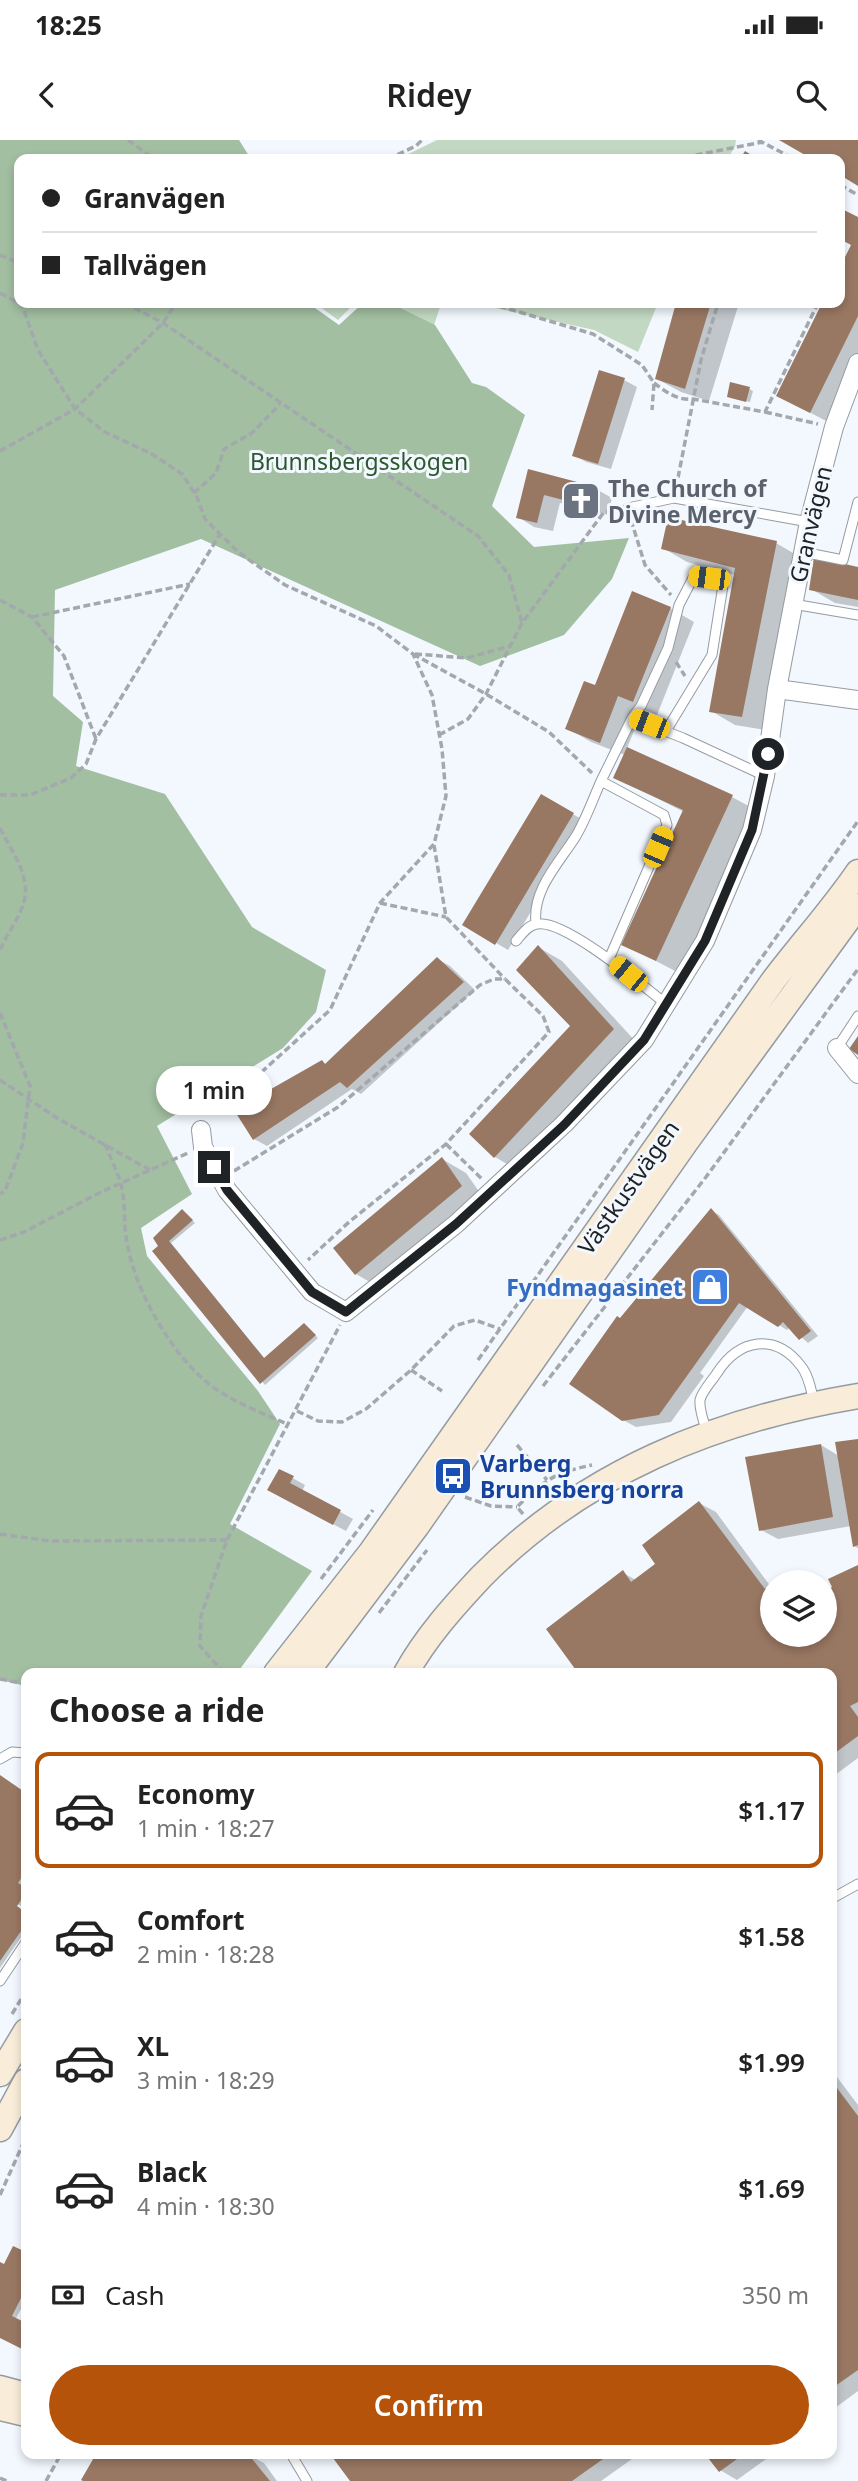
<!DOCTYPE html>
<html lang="en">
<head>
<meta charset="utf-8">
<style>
  body { margin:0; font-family:"Noto Sans",sans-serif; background:#f2f2f2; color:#222; height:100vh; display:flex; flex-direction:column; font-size:26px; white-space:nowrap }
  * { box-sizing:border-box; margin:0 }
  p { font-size:23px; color:#767676 }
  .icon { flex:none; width:38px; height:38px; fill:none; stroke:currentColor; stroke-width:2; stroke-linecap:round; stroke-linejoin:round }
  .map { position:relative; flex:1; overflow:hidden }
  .details { position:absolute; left:21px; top:1528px; width:816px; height:791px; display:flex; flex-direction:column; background:#fff; border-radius:14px; box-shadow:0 4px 10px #0003 }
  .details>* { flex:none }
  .top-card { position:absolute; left:14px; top:14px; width:831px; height:154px; border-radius:14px; box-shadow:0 4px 10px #0003; display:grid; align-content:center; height:154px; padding:0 28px; background:#fff }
  .fabs { position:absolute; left:760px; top:1430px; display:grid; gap:14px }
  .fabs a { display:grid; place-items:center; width:77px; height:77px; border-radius:50%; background:#fff; box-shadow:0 4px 10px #0003; font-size:35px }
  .end { position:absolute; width:32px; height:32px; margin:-16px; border:9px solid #202326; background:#fff; box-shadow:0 0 0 4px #fff }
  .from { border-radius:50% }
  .bubble { position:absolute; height:49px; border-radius:24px; background:#fff; box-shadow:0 4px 10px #0003; font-size:23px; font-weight:600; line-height:49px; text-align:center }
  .car { position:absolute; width:21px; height:42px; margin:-21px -10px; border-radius:9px; box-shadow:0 0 5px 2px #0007; background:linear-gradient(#f5c518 24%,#345 0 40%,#f5c518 0 76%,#345 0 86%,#f5c518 0) }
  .top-card b { display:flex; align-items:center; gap:24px; height:66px; font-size:26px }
  .top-card b+b { border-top:2px solid #e0e0e0 }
  .top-card i { width:18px; height:18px; background:#222 }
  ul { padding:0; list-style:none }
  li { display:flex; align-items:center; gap:21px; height:116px; margin:0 14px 10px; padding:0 14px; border:4px solid transparent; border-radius:14px }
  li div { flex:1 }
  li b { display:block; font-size:26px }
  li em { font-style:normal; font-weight:600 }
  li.on { border-color:#b45309 }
  li>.icon { width:63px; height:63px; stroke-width:1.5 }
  h2 { padding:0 28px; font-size:32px; line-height:84px }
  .pay { display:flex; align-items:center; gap:18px; height:77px; padding:0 28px; font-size:26px }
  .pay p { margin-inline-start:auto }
  .action { display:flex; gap:14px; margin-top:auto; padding:14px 28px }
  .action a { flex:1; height:80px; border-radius:42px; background:#b45309; color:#fff; font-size:28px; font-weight:600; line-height:80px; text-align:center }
  .status { display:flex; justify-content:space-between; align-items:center; height:49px; padding:0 35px; background:#fff; direction:ltr }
  .status svg { height:19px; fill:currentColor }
  header { display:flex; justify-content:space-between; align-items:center; height:91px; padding:0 28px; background:#fff; font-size:32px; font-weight:600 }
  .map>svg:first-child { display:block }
  .green { fill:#c3d8c3 }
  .forest { fill:#a2bfa2 }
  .shadow { fill:#0003 }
  .building { fill:#997863 }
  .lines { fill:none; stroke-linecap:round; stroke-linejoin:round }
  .lane-casing { stroke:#949ba1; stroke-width:11 }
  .street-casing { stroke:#949ba1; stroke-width:20 }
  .secondary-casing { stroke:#949ba1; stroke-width:27 }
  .path { stroke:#a3a8ad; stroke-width:3.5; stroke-dasharray:7 3.5; stroke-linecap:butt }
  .lane { stroke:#fff; stroke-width:9 }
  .street { stroke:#fff; stroke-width:18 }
  .secondary { stroke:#f9ecd9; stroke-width:24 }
  .route { stroke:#202326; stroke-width:9 }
  .labels { text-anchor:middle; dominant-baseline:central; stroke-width:6; stroke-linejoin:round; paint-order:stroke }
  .park-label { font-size:23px; fill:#2c572f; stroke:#f2f8fe }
  .worship-label { font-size:23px; font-weight:bold; fill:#5b616d; stroke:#f2f8fe; text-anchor:start }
  .street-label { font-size:23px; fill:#202326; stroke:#f2f8fe }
  .shop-label { font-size:23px; font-weight:bold; fill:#366cbe; stroke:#f2f8fe; text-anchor:end }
  .transit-label { font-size:23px; font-weight:bold; fill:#164399; stroke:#f2f8fe; text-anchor:start }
</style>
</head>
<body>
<div class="status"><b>18:25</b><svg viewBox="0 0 49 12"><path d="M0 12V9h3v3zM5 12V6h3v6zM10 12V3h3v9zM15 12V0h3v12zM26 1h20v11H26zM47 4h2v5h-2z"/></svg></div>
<header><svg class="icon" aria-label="back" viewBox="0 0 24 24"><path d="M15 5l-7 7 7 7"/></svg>Ridey<svg class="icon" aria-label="search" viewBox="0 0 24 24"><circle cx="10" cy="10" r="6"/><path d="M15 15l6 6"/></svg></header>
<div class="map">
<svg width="858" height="2341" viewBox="0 0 858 2341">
  <rect width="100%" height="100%" fill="#f2f8fe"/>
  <!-- green -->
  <path class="green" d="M437,0H736L735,7L727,19H398Z
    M315,163H355L338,180Z
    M392,163H658L638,212L594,190L491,167H440L434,185Z"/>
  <!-- forest -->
  <path class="forest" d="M0,0H239L251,19H19V163H308L339,185L363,163H391L435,185L472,243L486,247L525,275L492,366L534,407L629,398L612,439L564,495L480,526L201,399L55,450L53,556L83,582L76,626L165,654L252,787L326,830L316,872L283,908L157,986L192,1054L141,1088L147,1116L258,1251L280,1284L230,1384L312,1431L237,1533H26V1546L0,1540Z"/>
  <!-- shadow -->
  <path class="shadow" d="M840,70L858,79V237L834,285L778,256L824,163H840V131L853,105L840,99Z
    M678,163H739L709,261L681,252L657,239Z
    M624,240L637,247L611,329L586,322L574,315Z
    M749,249L753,251L750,262L732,258Z
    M529,331L596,349L612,358L608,375L560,363L553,391L534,387L518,377Z
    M776,403L800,417L766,590L735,585L711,571L735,435L687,422L663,408Z
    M858,428V467L835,463L811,449Z
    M670,468L694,482L657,575L643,569L627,608L732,657L756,670L681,834L623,804L684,672L615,637L625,615L591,602L567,588L596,547Z
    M542,657L585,681L508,810L464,784Z
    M538,807L562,821L637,903L519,1031L495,1017L471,994L573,886Z
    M437,819L450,826L475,850L361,954L352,949L267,1006L254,999L322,922L327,925Z
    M442,1019L466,1033L485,1060L380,1148L356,1134L335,1108Z
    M711,1070L719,1075L818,1196L808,1203L790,1187L787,1190L748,1166L700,1233L704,1236L671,1282L636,1287L623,1280L621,1180Z
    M185,1073L195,1083L171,1103L265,1219L307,1187L318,1198L265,1245L154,1111Z
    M858,1301V1408L854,1406L851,1386L778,1399L761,1390L821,1305L839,1316Z
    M280,1331L305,1345L302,1351L353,1379L346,1391L282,1357Z
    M699,1363L716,1372L771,1447L772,1494H824L858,1427V1618L831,1638V1533H580L623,1433L636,1440L658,1424Z
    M0,1638L26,1654V1768L15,1763L13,1766L26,1775V1790L0,1828Z
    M831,1929L858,1965V2251L831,2271Z
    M26,2113V2160L15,2180L26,2185V2210L0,2197V2124L5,2126Z
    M98,2314H246L264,2323L277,2341H86L83,2339Z
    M332,2314H639L601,2341H352Z
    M708,2314H773L737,2340L720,2330Z"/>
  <!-- building -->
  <path class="building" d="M779,0H858V46L840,35V19H812Z
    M745,11L758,19H740Z
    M840,68L858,77V176L810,273L776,256L822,163H840V127L851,105L840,99Z
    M676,163H711L685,249L655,239Z
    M599,230L625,238L598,324L572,316Z
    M730,242L750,247L746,262L727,257Z
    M528,329L596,347L591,367L544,355L537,383L516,378Z
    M668,377L777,401L742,577L709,572L735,428L661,409Z
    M814,417L858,427V460L809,450Z
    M632,451L671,467L633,562L618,556L600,603L565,589L584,541L595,545Z
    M627,607L733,655L656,821L621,805L683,670L613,638Z
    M541,654L574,673L495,805L462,785Z
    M538,805L614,889L494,1018L469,994L570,886L516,830Z
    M437,817L464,842L347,948L340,942L253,1000L234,970L322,920L325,924Z
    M858,896V915L849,909Z
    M442,1017L462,1046L355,1135L333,1108Z
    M711,1068L811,1191L799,1200L783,1182L778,1187L739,1163L659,1275L622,1281L569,1244L617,1176L620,1178Z
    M182,1069L193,1080L169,1101L264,1218L304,1183L316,1195L260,1244L152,1111L158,1106L153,1098Z
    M858,1299V1405L853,1407L835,1302Z
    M821,1304L833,1377L759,1391L745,1317Z
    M279,1329L294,1336L290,1343L341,1370L333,1385L267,1350Z
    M699,1361L765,1449L772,1444V1494H824V1452L832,1447L828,1439L858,1425V1562L850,1566L858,1577V1596L831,1616V1533H578L546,1489L623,1430L631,1442L655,1424L642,1405Z
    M0,1635L26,1653V1731L18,1743L26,1748V1753L17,1766L26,1773V1784L0,1821Z
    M831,1940L858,1976V2230L831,2249Z
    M13,2106L26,2112V2161L21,2158L12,2176L26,2183V2211L0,2198V2122L4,2124Z
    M96,2314H248L270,2341H83L81,2340Z
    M330,2314H610L572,2341H350Z
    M705,2314H744L719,2332Z"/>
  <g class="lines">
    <defs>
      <path id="lane" d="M628,368L674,358L809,382
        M803,412L843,420L858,362
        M793,464L858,475
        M632,578L641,566L668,508L679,465L694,436L724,439L712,515L666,591
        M601,641L632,578L683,598L765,636
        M536,783C532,750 559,723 576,696C586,679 593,659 601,641L664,675L667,685L609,819
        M516,801C522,794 528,785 537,784C565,779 643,846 666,864
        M837,908L858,876
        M707,1292C704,1283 699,1270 700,1260C702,1251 712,1241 717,1233C739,1199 775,1192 801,1226C809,1236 811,1250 814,1262
        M0,1619L12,1612L26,1613
        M831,1759L858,1744
        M0,1841L26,1802
        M291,2314L307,2341"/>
      <path id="street" d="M777,549L858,560
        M837,908L858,934
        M201,990L203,1007L227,1050L312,1152L346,1172L456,1084L564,984L644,900L705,801L752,690L765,636L777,549L809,382L834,287L858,223"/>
      <path id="secondary" d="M276,1533L371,1412L773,841C801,804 832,770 858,732
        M306,1533L417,1386L686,1002L858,766
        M406,1533C426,1497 453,1467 481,1437C585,1332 714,1280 858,1256
        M0,1934L26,1891
        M0,1989L26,1941
        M0,2248L26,2255
        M0,2268L26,2274"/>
    </defs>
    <!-- lane casing -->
    <use href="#lane" class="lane-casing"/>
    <!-- street casing -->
    <use href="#street" class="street-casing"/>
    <!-- secondary casing -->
    <use href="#secondary" class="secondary-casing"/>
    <!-- path -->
    <path class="path" d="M128,0L154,19
      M758,0L794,19
      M388,19L416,6L422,0
      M675,19L763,2
      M840,45L858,55
      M0,115L19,123
      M0,153L22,165L38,210L75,269L105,292L152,314L182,334L197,357L205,379L238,412L285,445L376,486L413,514L432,555L442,609L446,656L434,704L380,763L330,870L255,938L203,973
      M125,163L163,183L478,396L509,435L522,483
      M489,163L593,194L642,225L654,243L652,270
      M654,243C666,252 678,261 693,259L765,272L818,163
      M765,272L818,284
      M0,311L75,269L163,183L176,163
      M676,348L701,220L718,163
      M194,353L216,333L224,309L252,293L280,264
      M631,380L645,425L671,455
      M0,460L32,477L64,516L96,599
      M32,477L190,444
      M413,514L486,554L549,592L592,633
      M415,514L467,518L510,506
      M676,522L685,536
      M439,595L468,579L486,554L522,483L604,372L618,370
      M0,655H30L71,638L86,624L96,599L220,394
      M0,688C13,715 35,740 21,770C15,784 6,796 0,810
      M434,705L446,777L505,839
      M380,763L446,777
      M0,873L30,946L23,1003L5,1051L0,1054
      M0,940L57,978L150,1030
      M105,1004C110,1017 117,1031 121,1044C126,1065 123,1087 128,1108C138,1157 178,1227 222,1253C243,1266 267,1275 289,1285
      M446,1004L482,1039
      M234,1031L338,967L480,845L494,839H505L543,876L549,892L446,1004L349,1082L308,1120
      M0,1100L24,1092L99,1053L188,1013
      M478,1220L858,681
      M411,1230L442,1251
      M543,1246L706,1037L858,829
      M297,1271L318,1281L342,1282L366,1269L411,1230L454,1186L475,1180L500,1189
      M517,1305L547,1340
      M465,1357L491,1366L517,1367
      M523,1374L517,1367C544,1340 554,1333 592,1325
      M0,1394L50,1401L227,1400
      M321,1439L373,1370
      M379,1473L427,1410
      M224,1533L200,1506L201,1476L227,1400L340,1185
      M0,1539L26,1544
      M12,1874L26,1851
      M0,2055L26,1997
      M0,2338L7,2341
      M46,2341L61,2314"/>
    <!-- lane -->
    <use href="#lane" class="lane"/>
    <!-- street -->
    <use href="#street" class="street"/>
    <!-- secondary -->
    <use href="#secondary" class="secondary"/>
  </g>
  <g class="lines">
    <!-- route -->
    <path class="route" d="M214,1027L227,1050L312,1152L346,1172L456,1084L564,985L644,900L705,801L752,690L768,614"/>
  </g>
  <!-- icons -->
  <defs>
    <symbol id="church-square" viewBox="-11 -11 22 22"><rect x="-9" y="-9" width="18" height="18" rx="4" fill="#6b7280" stroke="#f2f8fe"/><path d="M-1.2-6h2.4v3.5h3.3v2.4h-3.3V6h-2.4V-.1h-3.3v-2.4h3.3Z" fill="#fff"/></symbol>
    <symbol id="shop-square" viewBox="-11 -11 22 22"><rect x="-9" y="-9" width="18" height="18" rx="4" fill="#3f7fe0" stroke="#f2f8fe"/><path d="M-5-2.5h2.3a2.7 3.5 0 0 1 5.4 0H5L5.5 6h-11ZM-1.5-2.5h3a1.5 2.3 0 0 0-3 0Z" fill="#fff"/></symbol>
    <symbol id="bus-square" viewBox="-11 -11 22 22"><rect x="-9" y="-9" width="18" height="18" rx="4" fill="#1a4fb4" stroke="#f2f8fe"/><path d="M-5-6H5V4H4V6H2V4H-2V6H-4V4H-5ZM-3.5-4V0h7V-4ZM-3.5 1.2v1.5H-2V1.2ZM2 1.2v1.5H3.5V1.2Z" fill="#fff"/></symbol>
  </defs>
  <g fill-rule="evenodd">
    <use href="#church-square" x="559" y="339" width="44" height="44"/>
    <use href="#shop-square" x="688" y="1125" width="44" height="44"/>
    <use href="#bus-square" x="431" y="1314" width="44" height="44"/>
  </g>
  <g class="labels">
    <!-- park labels -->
    <g class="park-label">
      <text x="359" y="321">Brunnsbergsskogen</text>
    </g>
    <!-- worship labels -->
    <g class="worship-label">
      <text x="608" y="348">The Church of<tspan x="608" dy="26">Divine Mercy</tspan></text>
    </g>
    <!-- street labels -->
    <g class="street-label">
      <text transform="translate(810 384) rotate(-77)">Granvägen</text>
      <text transform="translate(628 1047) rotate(-55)">Västkustvägen</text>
    </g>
    <!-- shop labels -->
    <g class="shop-label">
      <text x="683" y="1147">Fyndmagasinet</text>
    </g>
    <!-- transit labels -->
    <g class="transit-label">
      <text x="480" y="1323">Varberg<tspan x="480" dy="26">Brunnsberg norra</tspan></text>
    </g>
  </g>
</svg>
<div class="fabs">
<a><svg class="icon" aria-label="layers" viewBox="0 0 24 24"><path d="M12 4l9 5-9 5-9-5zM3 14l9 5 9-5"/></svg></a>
</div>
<i class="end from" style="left:768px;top:614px"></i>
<i class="end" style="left:214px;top:1027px"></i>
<div class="bubble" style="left:156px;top:926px;width:116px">1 min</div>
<i class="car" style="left:709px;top:438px;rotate:277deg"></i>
<i class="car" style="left:649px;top:584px;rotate:291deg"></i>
<i class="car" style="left:658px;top:707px;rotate:23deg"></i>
<i class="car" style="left:628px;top:834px;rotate:309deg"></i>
<div class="top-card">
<b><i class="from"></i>Granvägen</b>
<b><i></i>Tallvägen</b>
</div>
<section class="details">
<h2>Choose a ride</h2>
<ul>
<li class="on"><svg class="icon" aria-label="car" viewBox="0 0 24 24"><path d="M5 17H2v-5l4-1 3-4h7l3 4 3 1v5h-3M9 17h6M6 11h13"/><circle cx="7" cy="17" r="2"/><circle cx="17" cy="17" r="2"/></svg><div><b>Economy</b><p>1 min · 18:27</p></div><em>$1.17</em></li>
<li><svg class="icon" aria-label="car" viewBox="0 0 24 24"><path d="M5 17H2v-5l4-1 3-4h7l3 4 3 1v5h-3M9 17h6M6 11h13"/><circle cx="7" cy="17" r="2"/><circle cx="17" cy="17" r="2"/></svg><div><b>Comfort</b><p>2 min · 18:28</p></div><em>$1.58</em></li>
<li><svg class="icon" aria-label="car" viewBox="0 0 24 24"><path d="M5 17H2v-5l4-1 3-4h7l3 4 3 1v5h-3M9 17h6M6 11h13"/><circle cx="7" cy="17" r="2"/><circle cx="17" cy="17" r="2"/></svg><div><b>XL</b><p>3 min · 18:29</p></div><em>$1.99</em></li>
<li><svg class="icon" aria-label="car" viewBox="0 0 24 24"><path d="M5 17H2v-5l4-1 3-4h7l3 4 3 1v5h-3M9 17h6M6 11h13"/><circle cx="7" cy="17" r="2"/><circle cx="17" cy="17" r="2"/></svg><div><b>Black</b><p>4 min · 18:30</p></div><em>$1.69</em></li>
</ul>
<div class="pay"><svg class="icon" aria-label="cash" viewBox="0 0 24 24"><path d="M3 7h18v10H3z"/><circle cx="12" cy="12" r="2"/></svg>Cash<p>350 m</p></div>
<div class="action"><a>Confirm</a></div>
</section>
</div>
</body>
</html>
